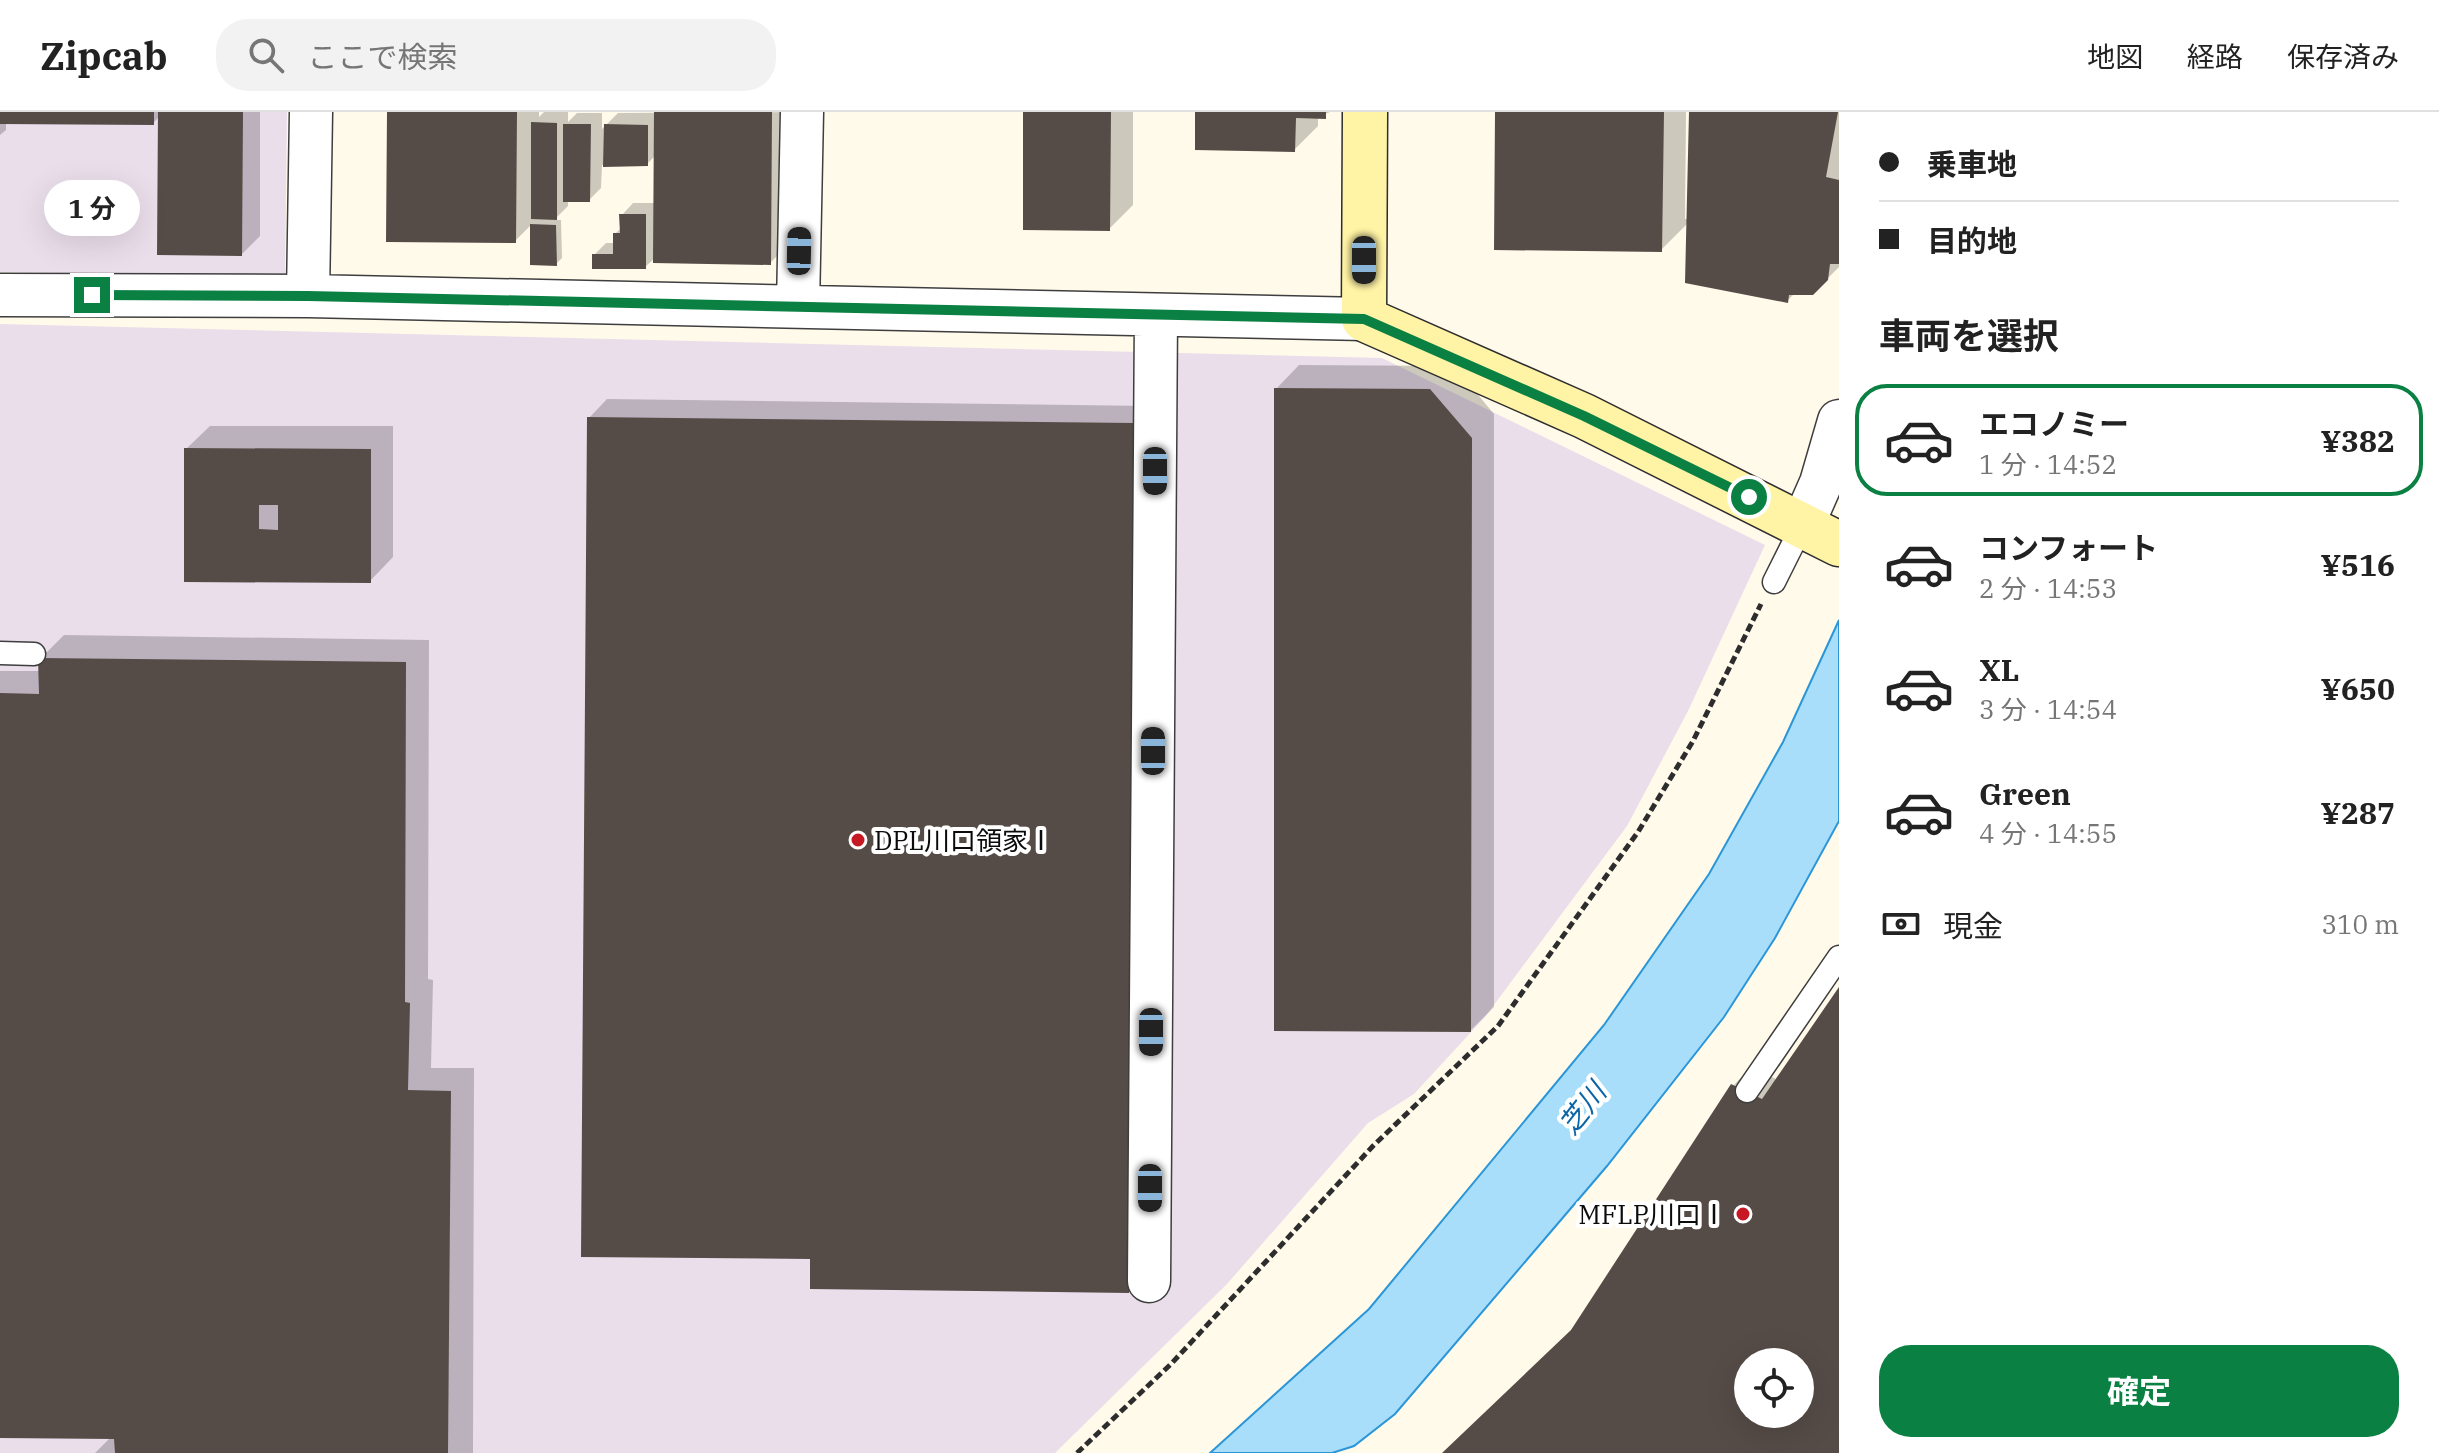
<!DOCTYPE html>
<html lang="ja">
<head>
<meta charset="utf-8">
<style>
  body { margin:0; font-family:"IBM Plex Serif","Noto Sans JP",serif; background:#f2f2f2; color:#222; height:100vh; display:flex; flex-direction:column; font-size:30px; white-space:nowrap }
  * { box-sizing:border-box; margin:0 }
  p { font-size:26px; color:#767676 }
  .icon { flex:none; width:44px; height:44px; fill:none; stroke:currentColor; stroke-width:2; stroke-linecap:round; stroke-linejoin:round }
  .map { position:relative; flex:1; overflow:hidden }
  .drawer { display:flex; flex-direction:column; background:#fff; width:600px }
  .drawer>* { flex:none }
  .hud { display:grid; align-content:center; height:176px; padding:0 40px; background:#fff }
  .fabs { position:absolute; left:1734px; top:1236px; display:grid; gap:16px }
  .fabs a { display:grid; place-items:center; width:80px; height:80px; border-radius:50%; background:#fff; box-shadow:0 8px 32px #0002; font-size:40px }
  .end { position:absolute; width:36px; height:36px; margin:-18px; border:10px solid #0b8043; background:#fff; box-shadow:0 0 0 4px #fff }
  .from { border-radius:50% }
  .bubble { position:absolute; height:56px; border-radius:28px; background:#fff; box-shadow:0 8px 32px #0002; font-size:26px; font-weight:700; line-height:56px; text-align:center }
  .car { position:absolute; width:24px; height:48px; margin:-24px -12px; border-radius:10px; box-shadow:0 0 6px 2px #0007; background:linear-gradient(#222 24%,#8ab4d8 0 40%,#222 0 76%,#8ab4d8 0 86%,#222 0) }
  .hud b { display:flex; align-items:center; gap:28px; height:76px; font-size:30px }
  .hud b+b { border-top:2px solid #e0e0e0 }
  .hud i { width:20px; height:20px; background:#222 }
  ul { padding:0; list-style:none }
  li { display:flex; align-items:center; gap:24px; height:112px; margin:0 16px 12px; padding:0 24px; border:4px solid transparent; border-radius:32px }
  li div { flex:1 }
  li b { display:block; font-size:30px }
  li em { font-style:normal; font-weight:700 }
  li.on { border-color:#0b8043 }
  li>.icon { width:72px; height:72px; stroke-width:1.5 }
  h2 { padding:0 40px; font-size:36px; line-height:96px }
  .pay { display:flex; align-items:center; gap:20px; height:88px; padding:0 40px; font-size:30px }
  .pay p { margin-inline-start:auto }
  .button { display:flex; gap:16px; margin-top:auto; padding:16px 40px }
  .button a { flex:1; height:92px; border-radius:32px; background:#0b8043; color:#fff; font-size:32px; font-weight:700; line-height:92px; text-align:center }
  header { display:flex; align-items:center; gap:48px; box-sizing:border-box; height:112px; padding:0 40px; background:#fff; border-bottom:2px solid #e0e0e0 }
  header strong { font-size:38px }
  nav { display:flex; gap:44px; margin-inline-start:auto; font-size:28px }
  .search { width:560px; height:72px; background:#f2f2f2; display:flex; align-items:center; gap:20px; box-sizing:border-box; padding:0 28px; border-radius:32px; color:#767676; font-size:30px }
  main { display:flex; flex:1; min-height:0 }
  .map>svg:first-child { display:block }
  .industrial { fill:#eadeeb }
  .water { fill:#a9defb; stroke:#2a96d8; stroke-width:2 }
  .shadow { fill:#0003; fill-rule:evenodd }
  .building { fill:#554c47; fill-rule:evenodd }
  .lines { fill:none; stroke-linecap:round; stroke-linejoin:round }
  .lane-casing { stroke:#3e3e3e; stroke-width:25 }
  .street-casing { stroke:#3e3e3e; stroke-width:45 }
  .secondary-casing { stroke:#2d2d2d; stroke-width:47 }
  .path { stroke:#2d2d2d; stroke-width:5; stroke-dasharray:8 4; stroke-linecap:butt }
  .lane { stroke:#fff; stroke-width:22 }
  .street { stroke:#fff; stroke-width:42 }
  .secondary { stroke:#fff3a5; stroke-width:44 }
  .route { stroke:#0b8043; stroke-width:10 }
  .poi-dot { fill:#c61924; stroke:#fff; stroke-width:3 }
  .labels { text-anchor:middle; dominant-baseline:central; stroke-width:8; stroke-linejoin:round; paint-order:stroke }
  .poi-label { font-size:26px; fill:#0b0b0b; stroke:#fff; text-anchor:start }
  .water-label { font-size:28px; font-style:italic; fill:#0b65a6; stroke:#fff }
</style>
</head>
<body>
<header>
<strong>Zipcab</strong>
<div class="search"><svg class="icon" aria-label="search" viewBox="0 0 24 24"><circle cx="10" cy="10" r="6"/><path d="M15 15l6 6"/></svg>ここで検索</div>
<nav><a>地図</a><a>経路</a><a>保存済み</a></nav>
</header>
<main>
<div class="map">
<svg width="1839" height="1341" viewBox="0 0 1839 1341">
  <rect width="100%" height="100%" fill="#fffaea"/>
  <!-- industrial -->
  <path class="industrial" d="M0,0H287L285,165L0,160Z
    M0,212L1382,246L1765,433L1688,599L1627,714L1485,905L1414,982L1368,1011L1227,1172L1055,1341H0Z"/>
  <!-- water -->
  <path class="water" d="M1839,508V709L1775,826L1724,905L1607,1054L1395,1302L1354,1334L1332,1341H1210L1369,1197L1604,913L1709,762L1783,630Z"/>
  <!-- shadow -->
  <path class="shadow" d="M0,0H260V124L242,142L160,4L153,11L6,10V18L0,23Z
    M389,0H539V5L544,0H568V10L577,1H602V17L618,1L794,0V127L770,151L655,146L645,155L594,143L606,131H615V122L622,115V103L633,91H655V44L647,52L602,53L601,76L589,88H568V94L554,108H561L562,146L556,152L532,151V112L515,129Z
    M1025,0H1133V93L1109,117Z
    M1197,0H1330L1318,5V14L1294,38Z
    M1497,0H1686L1685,107H1689L1691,0H1839V155L1813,181H1795L1787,189L1689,110L1661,138Z
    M1299,253L1454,254L1494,302V895L1471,918L1276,277Z
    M607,287L1152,294L1146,1161L1128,1179L812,1145L589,306Z
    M210,314H393V445L370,469L186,468V337Z
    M64,523L429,528L428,867L433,868L431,956H474L473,1341H95L111,1325L0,1324V559H41L40,547Z
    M1839,878V1341H1444L1575,1217L1733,974L1751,955L1778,968ZM1748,1250H1800V1302H1748Z"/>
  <!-- building -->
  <path class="building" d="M0,0H154V13L0,12Z
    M158,0H243L242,144L157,143Z
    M387,0H517L516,131L386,130Z
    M654,0H772L771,153L653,151Z
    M1023,0H1111L1110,119L1023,118Z
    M1195,0H1326V7L1296,6L1295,40L1195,38Z
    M1495,0H1664L1662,140L1494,138Z
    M1689,0H1838L1826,65L1839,68V152H1830L1828,168L1813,183H1789L1788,191L1685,171Z
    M531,10L557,11V108L531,107Z
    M563,12H591L590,90H563Z
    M604,12L648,13V54L603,55Z
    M619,102H646V157H592V142H613V121H620Z
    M530,112L556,113L557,154L530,153Z
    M1274,276L1430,277L1472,326L1471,920L1274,919Z
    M587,305L1135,311L1129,1181L810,1177V1147L581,1145Z
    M184,336L371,337V471L184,470ZM259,393H278V418L259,417Z
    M38,546L406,550L405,890L410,891L408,978L451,979L448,1341H115L114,1327L0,1326V581L39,582Z
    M1839,875V1341H1442L1571,1218L1731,972L1762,987ZM1748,1250H1800V1302H1748Z"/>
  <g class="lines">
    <defs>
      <path id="lane" d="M1774,470L1803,412
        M0,541L34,542
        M1747,979L1839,845"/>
      <path id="street" d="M0,183L308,184L1364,207
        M308,184L311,0
        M798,194L802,0
        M1803,412L1821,371L1839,309
        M1149,1169L1156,203"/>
      <path id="secondary" d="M1365,0L1364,207L1584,304L1839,432"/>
    </defs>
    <!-- lane casing -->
    <use href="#lane" class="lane-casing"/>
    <!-- street casing -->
    <use href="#street" class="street-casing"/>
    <!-- secondary casing -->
    <use href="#secondary" class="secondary-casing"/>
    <!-- path -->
    <path class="path" d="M1077,1341L1171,1252L1373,1034L1498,914L1638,720L1693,629L1761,492"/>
    <!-- lane -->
    <use href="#lane" class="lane"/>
    <!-- street -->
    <use href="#street" class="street"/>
    <!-- secondary -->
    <use href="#secondary" class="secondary"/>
  </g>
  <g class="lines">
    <!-- route -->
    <path class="route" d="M92,183L308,184L1364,207L1584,304L1749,385"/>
  </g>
  <!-- markers -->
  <g class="poi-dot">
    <circle cx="858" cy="728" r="8"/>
    <circle cx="1743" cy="1102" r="8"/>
  </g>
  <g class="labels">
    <!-- poi labels -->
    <g class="poi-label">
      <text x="874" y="728">DPL川口領家Ⅰ</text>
      <text x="1727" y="1102" text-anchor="end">MFLP川口Ⅰ</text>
    </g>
    <!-- water labels -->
    <g class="water-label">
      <text transform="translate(1582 996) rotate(-52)">芝川</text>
    </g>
  </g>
</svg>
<div class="fabs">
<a><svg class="icon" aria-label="locate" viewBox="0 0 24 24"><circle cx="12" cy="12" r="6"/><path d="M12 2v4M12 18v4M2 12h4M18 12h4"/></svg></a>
</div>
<i class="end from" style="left:1749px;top:385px"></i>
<i class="end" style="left:92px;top:183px"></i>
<div class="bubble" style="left:44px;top:68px;width:96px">1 分</div>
<i class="car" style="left:799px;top:139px;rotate:1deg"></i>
<i class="car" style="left:1364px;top:148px;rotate:180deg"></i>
<i class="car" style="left:1155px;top:359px;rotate:180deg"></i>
<i class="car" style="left:1153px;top:639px;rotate:0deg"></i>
<i class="car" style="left:1151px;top:920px;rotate:180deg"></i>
<i class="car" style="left:1150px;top:1076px;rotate:180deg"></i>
</div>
<section class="drawer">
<div class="hud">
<b><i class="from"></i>乗車地</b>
<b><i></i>目的地</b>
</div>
<h2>車両を選択</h2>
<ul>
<li class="on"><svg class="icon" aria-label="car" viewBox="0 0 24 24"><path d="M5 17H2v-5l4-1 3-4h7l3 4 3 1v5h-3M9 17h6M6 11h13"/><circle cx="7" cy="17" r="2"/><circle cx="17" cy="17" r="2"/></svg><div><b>エコノミー</b><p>1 分 · 14:52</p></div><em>¥382</em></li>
<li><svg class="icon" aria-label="car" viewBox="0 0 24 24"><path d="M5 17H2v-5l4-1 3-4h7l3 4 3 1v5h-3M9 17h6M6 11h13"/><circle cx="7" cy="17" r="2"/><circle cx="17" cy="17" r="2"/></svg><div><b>コンフォート</b><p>2 分 · 14:53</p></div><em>¥516</em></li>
<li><svg class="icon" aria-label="car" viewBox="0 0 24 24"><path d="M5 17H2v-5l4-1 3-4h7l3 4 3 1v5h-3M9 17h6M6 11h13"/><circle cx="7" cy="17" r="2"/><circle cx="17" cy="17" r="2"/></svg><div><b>XL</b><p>3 分 · 14:54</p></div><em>¥650</em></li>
<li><svg class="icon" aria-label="car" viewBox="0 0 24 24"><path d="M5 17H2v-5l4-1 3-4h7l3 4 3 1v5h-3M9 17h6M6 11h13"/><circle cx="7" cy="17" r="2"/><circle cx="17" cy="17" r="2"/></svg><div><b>Green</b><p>4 分 · 14:55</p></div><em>¥287</em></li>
</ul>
<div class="pay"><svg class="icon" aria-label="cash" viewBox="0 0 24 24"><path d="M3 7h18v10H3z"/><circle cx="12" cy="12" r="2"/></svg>現金<p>310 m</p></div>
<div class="button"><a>確定</a></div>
</section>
</main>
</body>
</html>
